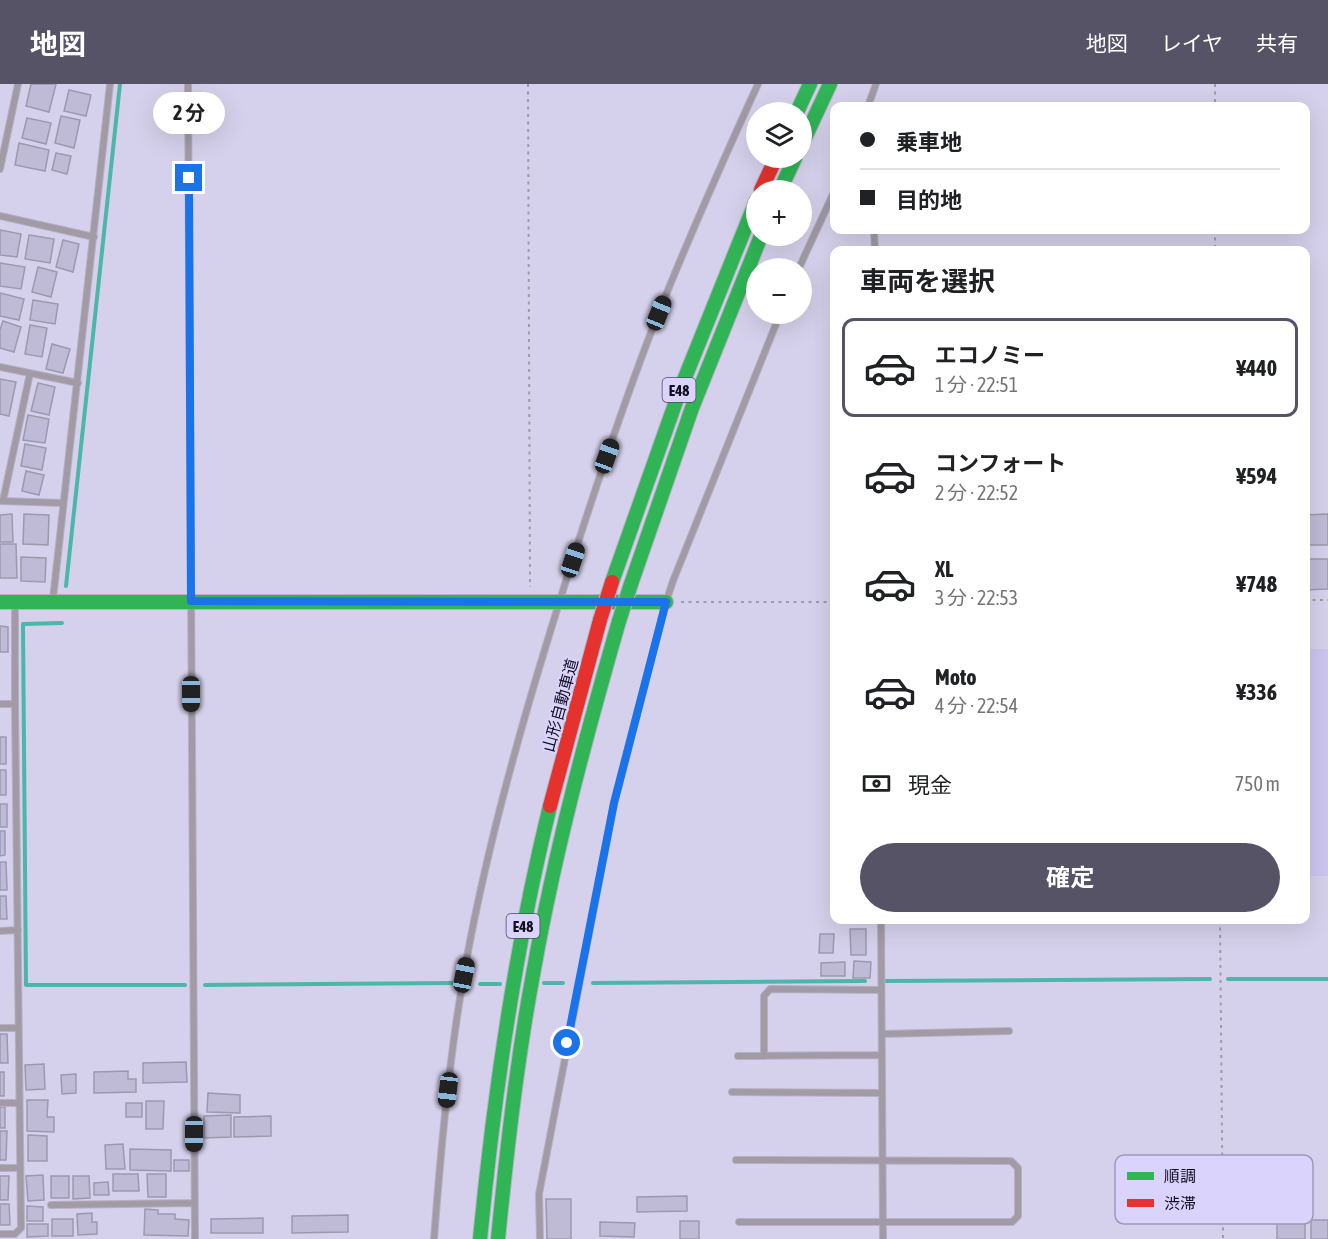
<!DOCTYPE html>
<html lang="ja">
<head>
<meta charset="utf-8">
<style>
  body { margin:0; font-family:"Asap Condensed","Noto Sans JP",sans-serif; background:#f2f2f2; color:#202124; height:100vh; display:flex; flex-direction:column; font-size:22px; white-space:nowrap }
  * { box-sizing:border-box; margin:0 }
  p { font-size:20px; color:#757577 }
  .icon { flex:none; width:33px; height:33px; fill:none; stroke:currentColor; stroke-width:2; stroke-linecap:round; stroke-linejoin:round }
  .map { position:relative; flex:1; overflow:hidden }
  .drawer { position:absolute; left:830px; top:162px; width:480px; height:678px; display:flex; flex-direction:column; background:#fff; border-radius:12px; box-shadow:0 6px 24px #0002 }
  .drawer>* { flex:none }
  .guide { position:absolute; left:830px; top:18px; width:480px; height:132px; border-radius:12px; box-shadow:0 6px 24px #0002; display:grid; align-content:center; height:132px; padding:0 30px; background:#fff }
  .tools { position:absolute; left:746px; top:18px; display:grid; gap:12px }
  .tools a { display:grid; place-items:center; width:66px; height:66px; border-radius:50%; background:#fff; box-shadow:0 6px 24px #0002; font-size:30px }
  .end { position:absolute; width:27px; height:27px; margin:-14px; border:8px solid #1a73e8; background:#fff; box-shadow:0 0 0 3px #fff }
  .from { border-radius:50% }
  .bubble { position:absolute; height:42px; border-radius:21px; background:#fff; box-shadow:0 6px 24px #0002; font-size:20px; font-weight:700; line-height:42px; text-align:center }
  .car { position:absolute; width:18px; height:36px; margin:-18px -9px; border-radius:8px; box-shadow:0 0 4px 2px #0007; background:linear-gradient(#222 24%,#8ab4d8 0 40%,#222 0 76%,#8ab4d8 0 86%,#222 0) }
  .guide b { display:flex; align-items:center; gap:21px; height:57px; font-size:22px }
  .guide b+b { border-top:2px solid #e0e0e0 }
  .guide i { width:15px; height:15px; background:#202124 }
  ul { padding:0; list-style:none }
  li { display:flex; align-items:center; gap:18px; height:99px; margin:0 12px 9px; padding:0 18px; border:3px solid transparent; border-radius:12px }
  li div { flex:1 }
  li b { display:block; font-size:22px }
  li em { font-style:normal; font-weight:700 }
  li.selected { border-color:#565367 }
  li>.icon { width:54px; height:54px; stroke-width:1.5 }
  h2 { padding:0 30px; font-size:27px; line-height:72px }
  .pay { display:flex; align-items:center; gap:15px; height:66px; padding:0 30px; font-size:22px }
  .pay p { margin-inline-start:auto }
  .cta { display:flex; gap:12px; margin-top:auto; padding:12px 30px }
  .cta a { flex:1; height:69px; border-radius:36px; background:#565367; color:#fff; font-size:24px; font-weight:700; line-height:69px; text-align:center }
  header { display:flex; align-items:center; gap:36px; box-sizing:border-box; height:84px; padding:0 30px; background:#565367; color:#fff }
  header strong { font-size:28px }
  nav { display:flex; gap:33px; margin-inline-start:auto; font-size:21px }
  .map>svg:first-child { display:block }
  .built { fill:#ccc5f0 }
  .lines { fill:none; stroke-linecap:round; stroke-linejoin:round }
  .stream { stroke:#4cb7a8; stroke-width:4 }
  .building { fill:#bfbad6; stroke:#9c99ae; stroke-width:1.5 }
  .lane-casing { stroke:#b4b1c5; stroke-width:8 }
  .fast-casing { stroke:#b4b1c5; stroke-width:16 }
  .jam-casing { stroke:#b4b1c5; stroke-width:16 }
  .path { stroke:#9f9aa6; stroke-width:2; stroke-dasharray:3 4.5; stroke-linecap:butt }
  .lane { stroke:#a29aa5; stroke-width:6 }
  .fast { stroke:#30b455; stroke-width:14 }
  .jam { stroke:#e5322d; stroke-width:14 }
  .fast-bridge-casing { stroke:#b4b1c5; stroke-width:16; stroke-linecap:butt }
  .jam-bridge-casing { stroke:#b4b1c5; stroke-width:16; stroke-linecap:butt }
  .fast-bridge { stroke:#30b455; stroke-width:14 }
  .jam-bridge { stroke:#e5322d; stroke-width:14 }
  .route { stroke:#1a73e8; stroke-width:8 }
  .labels { text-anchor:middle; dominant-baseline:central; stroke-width:4.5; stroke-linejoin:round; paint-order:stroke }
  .shield { fill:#dad4fd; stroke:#4e4a62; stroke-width:1.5 }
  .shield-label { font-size:15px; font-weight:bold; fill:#120f20 }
  .street-label { font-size:16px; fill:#120f20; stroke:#dad4fd }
  .key { fill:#dad4fd; stroke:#9e99bb; stroke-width:1.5 }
  .key-label { font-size:16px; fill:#120f20 }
</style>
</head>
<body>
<header>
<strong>地図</strong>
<nav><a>地図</a><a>レイヤ</a><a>共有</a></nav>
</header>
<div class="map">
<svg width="1328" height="1155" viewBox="0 0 1328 1155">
  <rect width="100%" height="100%" fill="#d5d1ec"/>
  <!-- built -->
  <path class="built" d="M1305,565H1328V792H1305Z"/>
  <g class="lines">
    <!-- stream -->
    <path class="stream" d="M66,502L120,0
      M62,539L23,540L26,901H185
      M1228,895H1328
      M883,897L1210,895
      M544,899H563
      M593,899L865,897
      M480,900H500
      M205,901L452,899"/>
  </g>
  <!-- building -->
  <path class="building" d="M31,0H56L49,28L26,22Z
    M69,6L91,11L86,32L64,27Z
    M61,32L80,36L74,64L55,59Z
    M27,34L51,39L46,60L22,54Z
    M19,59L49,66L45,87L15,81Z
    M56,69L71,72L67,90L52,86Z
    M0,146L21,150L17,173L0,171Z
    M29,151L54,155L50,179L25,175Z
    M63,156L79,160L73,188L56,183Z
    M0,179L25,183L21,205L0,202Z
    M38,183L57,188L51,213L32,208Z
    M0,209L24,215L19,236L0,232Z
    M33,216L58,220L55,240L30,236Z
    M3,237L21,243L14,268L0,264V246Z
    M30,241L47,244L42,273L25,270Z
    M52,260L70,265L63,289L46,285Z
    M0,295L16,298L9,332L0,330Z
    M38,299L55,303L49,331L31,327Z
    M28,331L49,335L45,359L23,356Z
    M25,360L46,364L42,386L21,382Z
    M26,387L44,391L39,411L22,407Z
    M12,430L13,458H0V431Z
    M24,430L49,431L48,461L23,460Z
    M1328,430V461H1305V431Z
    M0,460H16L17,494H0Z
    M21,473L46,474L45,498L21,497Z
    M1305,475H1328V505L1305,506Z
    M0,542L8,543V568H0Z
    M0,653H6V680H0Z
    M0,686H6V711H0Z
    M0,720H7V743H0Z
    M0,747H5V771L0,772Z
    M0,778H6L7,806H0Z
    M0,812H6L7,835H0Z
    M850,845H866V871H851Z
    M820,850H834L833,869H819Z
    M854,877L871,878L870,894H853Z
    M845,878V892H821V879Z
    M0,950H7L8,979H0Z
    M186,978L187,998L143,999V979Z
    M44,980L45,1005L26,1006L25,981Z
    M128,987V995H136V1008L94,1009V988Z
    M0,988H4V1012H0Z
    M76,990V1009L62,1010L61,991Z
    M208,1009L240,1011V1029L207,1028Z
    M27,1016H48L47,1033H54V1048L27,1047Z
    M146,1017H164L163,1045H146Z
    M126,1019H142V1033H126Z
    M0,1023H5V1044H0Z
    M231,1031V1053L204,1054V1032Z
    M271,1032V1052L234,1053V1033Z
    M0,1047H7L6,1076H0Z
    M28,1051L47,1052V1077H28Z
    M123,1060L125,1085H106L105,1061Z
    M130,1065L171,1066V1087L130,1086Z
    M174,1076H189V1087H174Z
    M113,1090H138L139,1107H113Z
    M147,1090H166V1113H148Z
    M43,1091L44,1116L28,1117L26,1092Z
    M0,1092H9L8,1116H0Z
    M51,1092H69V1114H51Z
    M73,1092H89L90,1114L73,1115Z
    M108,1098L109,1111H94V1099Z
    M687,1112V1127L637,1128V1113Z
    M546,1115H571V1155H547Z
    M0,1120H9L10,1141H0Z
    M27,1122L43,1123V1137H27Z
    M145,1125L158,1126V1130H175V1135L189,1136L188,1152L144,1151Z
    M92,1129V1138H97V1150L78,1151L77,1130Z
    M348,1131V1148L292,1149V1132Z
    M263,1134V1149H211V1135Z
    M52,1135H73V1152H52Z
    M1311,1136H1328V1155H1311Z
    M680,1137H699V1155H680Z
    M1277,1137H1305V1155H1277Z
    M600,1138L635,1139L634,1153L600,1152Z
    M27,1140H48V1152L27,1153Z"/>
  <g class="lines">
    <defs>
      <path id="lane" d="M188,0L195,1155
        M868,22L876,0
        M0,85L18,0
        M0,132L94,153
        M874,146L875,166
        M799,184L834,108
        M0,283L78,299
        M1,417L63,419
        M3,417L30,289
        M53,515L110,0
        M0,620H15V521
        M881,836L883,1155
        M0,847L18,846
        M0,944H18
        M882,950L1009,947
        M738,972L881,971
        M764,972V912L770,905L881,906
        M732,1008L882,1009
        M0,1019H19
        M736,1076L1011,1077L1018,1084V1132L1012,1138H739
        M0,1084H20
        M51,1121L194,1119
        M0,1150H15L21,1144L15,620
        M434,1155C440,1075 447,994 460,914C479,793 512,672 548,555C579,453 612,351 650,251C683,166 720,83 758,0
        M540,1155L539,1110L614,719L666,518L673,497L780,230"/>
      <path id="fast" d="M797,28L810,0
        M801,62L830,0
        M780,106L795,74
        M612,498L680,306L756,117
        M631,500L692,324L761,152
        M0,518H666
        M480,1155C494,1010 515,864 550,722
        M498,1155C507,1065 517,975 534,885C555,767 586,652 619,537"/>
      <path id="jam" d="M761,106L776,74
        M550,722L600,536"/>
    </defs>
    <!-- lane casing -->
    <use href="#lane" class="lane-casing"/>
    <!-- fast casing -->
    <use href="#fast" class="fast-casing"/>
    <!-- jam casing -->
    <use href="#jam" class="jam-casing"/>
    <!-- path -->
    <path class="path" d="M528,0L530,503
      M1215,0V22
      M1215,146V166
      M1305,516H1328
      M681,518H834
      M1220,836L1223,1155"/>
    <!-- lane -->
    <use href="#lane" class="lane"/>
    <!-- fast -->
    <use href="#fast" class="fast"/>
    <!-- jam -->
    <use href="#jam" class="jam"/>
    <defs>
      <path id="fast-bridge" d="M619,537L631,500"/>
      <path id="jam-bridge" d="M600,536L612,498"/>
    </defs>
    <!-- fast-bridge casing -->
    <use href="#fast-bridge" class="fast-bridge-casing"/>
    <!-- jam-bridge casing -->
    <use href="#jam-bridge" class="jam-bridge-casing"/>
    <!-- fast-bridge -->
    <use href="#fast-bridge" class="fast-bridge"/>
    <!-- jam-bridge -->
    <use href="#jam-bridge" class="jam-bridge"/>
  </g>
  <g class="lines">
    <!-- route -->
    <path class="route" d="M189,94L191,517L666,518L614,719L567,959"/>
  </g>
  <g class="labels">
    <!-- shield labels -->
    <g class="shield">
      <rect x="662.5" y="294" width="33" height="24" rx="4.5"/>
      <rect x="506.5" y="830" width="33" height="24" rx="4.5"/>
    </g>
    <g class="shield-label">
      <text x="679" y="306">E48</text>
      <text x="523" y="842">E48</text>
    </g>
    <!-- street labels -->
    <g class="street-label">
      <text transform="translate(560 621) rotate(-75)">山形自動車道</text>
    </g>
  </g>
  <!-- legend -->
  <rect x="1115" y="1071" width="198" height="69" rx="9" class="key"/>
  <rect x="1127" y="1088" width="27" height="8" fill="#30b455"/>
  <rect x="1127" y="1115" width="27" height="8" fill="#e5322d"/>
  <g class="key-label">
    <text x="1164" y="1098">順調</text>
    <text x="1164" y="1125">渋滞</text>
  </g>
</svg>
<div class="tools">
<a><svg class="icon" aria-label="layers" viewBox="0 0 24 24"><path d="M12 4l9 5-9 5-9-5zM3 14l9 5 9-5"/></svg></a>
<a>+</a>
<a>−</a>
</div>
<i class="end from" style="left:567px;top:959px"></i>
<i class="end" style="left:189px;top:94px"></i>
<div class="bubble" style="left:153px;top:8px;width:72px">2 分</div>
<i class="car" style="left:659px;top:229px;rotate:22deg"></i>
<i class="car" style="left:607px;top:372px;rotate:20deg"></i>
<i class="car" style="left:573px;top:476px;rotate:18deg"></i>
<i class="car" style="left:191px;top:610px;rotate:180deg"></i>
<i class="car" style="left:464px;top:891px;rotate:11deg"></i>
<i class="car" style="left:448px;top:1006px;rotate:187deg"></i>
<i class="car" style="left:194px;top:1050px;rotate:180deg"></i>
<div class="guide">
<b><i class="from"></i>乗車地</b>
<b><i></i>目的地</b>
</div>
<section class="drawer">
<h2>車両を選択</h2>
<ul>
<li class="selected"><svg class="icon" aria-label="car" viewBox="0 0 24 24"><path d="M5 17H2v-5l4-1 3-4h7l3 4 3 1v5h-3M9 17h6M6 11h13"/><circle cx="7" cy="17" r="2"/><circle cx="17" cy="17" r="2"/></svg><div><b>エコノミー</b><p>1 分 · 22:51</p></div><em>¥440</em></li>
<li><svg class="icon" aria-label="car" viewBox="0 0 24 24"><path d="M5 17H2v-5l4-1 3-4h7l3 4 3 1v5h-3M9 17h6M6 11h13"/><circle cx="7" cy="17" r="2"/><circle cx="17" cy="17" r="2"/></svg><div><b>コンフォート</b><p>2 分 · 22:52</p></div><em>¥594</em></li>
<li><svg class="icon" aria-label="car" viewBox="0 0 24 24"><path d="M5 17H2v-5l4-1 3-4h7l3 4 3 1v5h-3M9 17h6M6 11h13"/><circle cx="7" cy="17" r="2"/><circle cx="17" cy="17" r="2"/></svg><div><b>XL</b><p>3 分 · 22:53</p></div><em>¥748</em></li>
<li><svg class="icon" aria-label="car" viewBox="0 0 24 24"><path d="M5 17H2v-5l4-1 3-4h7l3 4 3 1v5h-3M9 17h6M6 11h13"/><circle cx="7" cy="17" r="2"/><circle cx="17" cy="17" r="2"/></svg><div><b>Moto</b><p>4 分 · 22:54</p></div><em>¥336</em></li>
</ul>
<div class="pay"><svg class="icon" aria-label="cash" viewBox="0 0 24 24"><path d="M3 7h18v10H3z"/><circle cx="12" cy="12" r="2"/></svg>現金<p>750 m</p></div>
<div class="cta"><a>確定</a></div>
</section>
</div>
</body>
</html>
